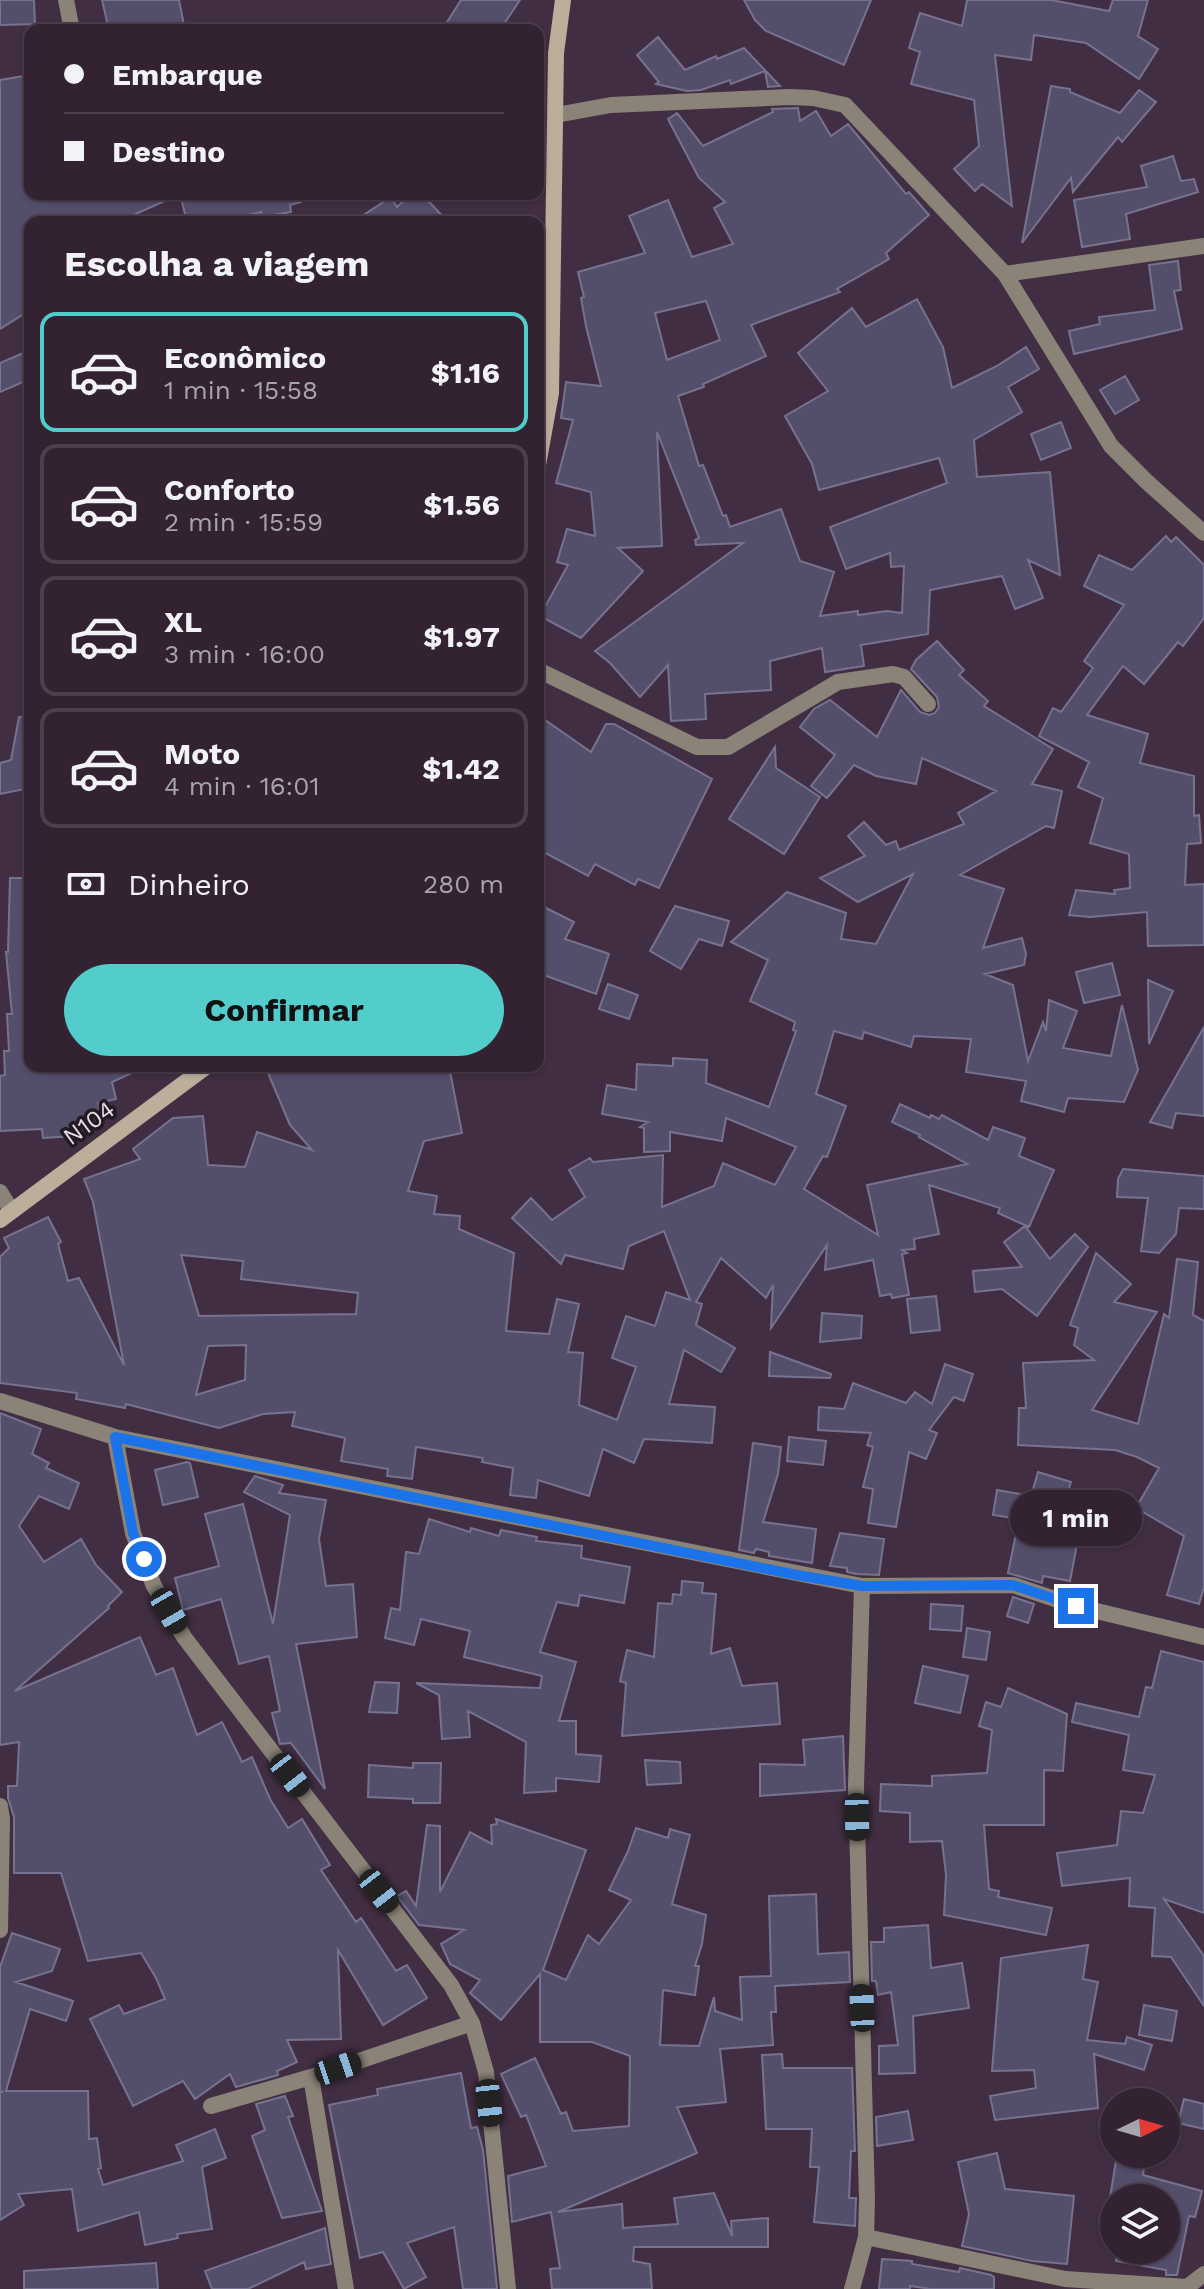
<!DOCTYPE html>
<html lang="pt">
<head>
<meta charset="utf-8">
<style>
  body { margin:0; font-family:"Work Sans",sans-serif; background:#3a2a3a; color:#f1f3f6; height:100vh; display:flex; flex-direction:column; font-size:30px; white-space:nowrap }
  * { box-sizing:border-box; margin:0 }
  p { font-size:26px; color:#a8a4ac }
  .icon { flex:none; width:44px; height:44px; fill:none; stroke:currentColor; stroke-width:2; stroke-linecap:round; stroke-linejoin:round }
  .map { position:relative; flex:1; overflow:hidden }
  .panel { position:absolute; left:24px; top:216px; width:520px; height:856px; display:flex; flex-direction:column; background:#322232; border-radius:16px; box-shadow:0 2px 6px #0004,0 0 0 2px #4d3f4d }
  .panel>* { flex:none }
  .hud { position:absolute; left:24px; top:24px; width:520px; height:176px; border-radius:16px; box-shadow:0 2px 6px #0004,0 0 0 2px #4d3f4d; display:grid; align-content:center; height:176px; padding:0 40px; background:#322232 }
  .needle { width:52px; rotate:85deg }
  .fabs { position:absolute; left:1100px; top:2088px; display:grid; gap:16px }
  .fabs a { display:grid; place-items:center; width:80px; height:80px; border-radius:50%; background:#322232; box-shadow:0 2px 6px #0004,0 0 0 2px #4d3f4d; font-size:40px }
  .end { position:absolute; width:36px; height:36px; margin:-18px; border:10px solid #1a73e8; background:#fff; box-shadow:0 0 0 4px #fff }
  .from { border-radius:50% }
  .bubble { position:absolute; height:56px; border-radius:28px; background:#322232; box-shadow:0 2px 6px #0004,0 0 0 2px #4d3f4d; font-size:26px; font-weight:700; line-height:56px; text-align:center }
  .car { position:absolute; width:24px; height:48px; margin:-24px -12px; border-radius:10px; box-shadow:0 0 6px 2px #0007; background:linear-gradient(#222 24%,#8ab4d8 0 40%,#222 0 76%,#8ab4d8 0 86%,#222 0) }
  .hud b { display:flex; align-items:center; gap:28px; height:76px; font-size:30px }
  .hud b+b { border-top:2px solid #4d3f4d }
  .hud i { width:20px; height:20px; background:#f1f3f6 }
  ul { padding:0; list-style:none }
  li { display:flex; align-items:center; gap:24px; height:120px; margin:0 16px 12px; padding:0 24px; border:4px solid #4d3f4d; border-radius:16px }
  li div { flex:1 }
  li b { display:block; font-size:30px }
  li em { font-style:normal; font-weight:700 }
  li.active { border-color:#53cdcb }
  li>.icon { width:72px; height:72px; stroke-width:1.5 }
  h2 { padding:0 40px; font-size:36px; line-height:96px }
  .pay { display:flex; align-items:center; gap:20px; height:88px; padding:0 40px; font-size:30px }
  .pay p { margin-inline-start:auto }
  .action { display:flex; gap:16px; margin-top:auto; padding:16px 40px }
  .action a { flex:1; height:92px; border-radius:48px; background:#53cdcb; color:#111; font-size:32px; font-weight:700; line-height:92px; text-align:center }
  .map>svg:first-child { display:block }
  .building { fill:#534f6b; stroke:#767290; stroke-width:2; fill-rule:evenodd }
  .lines { fill:none; stroke-linecap:round; stroke-linejoin:round }
  .street { stroke:#8b8377; stroke-width:16 }
  .secondary { stroke:#bbae9b; stroke-width:16 }
  .route { stroke:#1a73e8; stroke-width:10 }
  .labels { text-anchor:middle; dominant-baseline:central; stroke-width:7; stroke-linejoin:round; paint-order:stroke }
  .street-label { font-size:24px; fill:#eaddea; stroke:#231a24 }
</style>
</head>
<body>
<div class="map">
<svg width="1204" height="2289" viewBox="0 0 1204 2289">
  <rect width="100%" height="100%" fill="#422e43"/>
  <!-- building -->
  <path class="building" d="M0,0H34L35,24L0,25Z
    M102,0H179L185,30H109Z
    M461,0H520L500,30H442Z
    M744,0H871L844,65L766,31L755,20Z
    M967,0H1051L1109,11L1113,0H1148L1138,36L1158,49L1139,79L1086,43L1034,35L1031,60L995,55L1012,206L982,184L975,191L954,169L979,146L974,100L911,84L920,52L909,48L920,13L962,26Z
    M658,37L685,70L716,56L717,59L744,48L780,86L768,87L765,71L731,84L730,80L701,90L687,91L656,84L659,82L637,55Z
    M30,75V194H301V202L290,205L291,212L262,217L261,212L219,222H187L180,194L129,217L132,222H30V310L0,329V80Z
    M1051,86L1070,89V92L1120,113L1139,90L1156,102L1122,142L1118,137L1073,192L1071,178L1022,243Z
    M798,108L800,121L816,111L831,136L848,124L906,194L909,192L929,215L886,253L889,259L837,289L840,292L751,325L766,356L703,384L704,387L678,396L699,466L703,465L723,516L726,515L730,527L781,509L800,561L834,572L820,616L858,611V615L887,611L902,613L904,566L891,567L890,553L846,569L830,527L947,483L939,458L819,490L812,464L785,416L828,391L798,353L852,308L866,327L917,299L943,347L952,388L997,366L1026,347L1039,369L1008,387L1022,412L974,440L977,477L1050,472L1060,575L1028,560L1043,598L1015,609L1002,576L930,590L928,634L861,645L864,666L825,672L822,648L770,661L771,690L705,694L706,719L671,721L668,665L640,697L610,663L595,651L743,543L696,545L695,540L699,538L657,432L662,546L618,548L643,571L581,638L540,616L568,565L557,562L567,529L595,536L591,492L556,483L573,420L561,418L566,382L601,386L586,326L581,298L584,297L578,272L645,253L629,216L668,200L692,257L733,244L714,208L725,202L699,178L668,119L677,113L703,146L773,112L772,109ZM706,301L720,340L667,360L655,313Z
    M1173,156L1181,181L1194,179L1198,192L1126,214L1130,239L1082,247L1074,200L1147,187L1141,166Z
    M411,194H422L448,222H353L391,197L397,207Z
    M1178,261L1181,290L1174,291L1182,329L1074,354L1069,331L1100,324L1099,317L1155,310L1149,265Z
    M30,350V379L0,392V363Z
    M1125,376L1139,400L1115,414L1100,390Z
    M1061,422L1071,448L1041,460L1031,434Z
    M1166,536L1171,542L1176,537L1204,565V618L1183,646L1178,642L1144,684L1123,666L1087,715L1148,734L1140,763L1194,776V816L1199,815L1201,843L1187,844L1185,885L1204,884V945L1148,946L1147,912L1090,917L1069,915L1076,890L1115,894L1114,890L1130,888L1129,854L1090,843L1103,798L1078,787L1089,762L1039,736L1053,708L1061,712L1093,668L1084,661L1124,605L1084,586L1099,555L1132,570Z
    M937,641L964,670L959,675L988,701L984,706L1053,749L1032,784L1062,791L1054,828L1046,826L960,875L1004,889L983,948L1022,938L1026,954L1024,965L985,974L1013,985L1028,1061L1043,1022L1046,1031L1049,1000L1077,1011L1063,1048L1111,1056L1122,1005L1138,1070L1124,1102L1068,1098L1064,1112L1021,1101L1026,1081L966,1072L971,1039L914,1036L911,1047L864,1032L862,1039L834,1031L816,1094L846,1106L827,1157L823,1156L804,1189L878,1235L867,1185L967,1164L919,1137L920,1135L892,1122L900,1104L930,1118L931,1115L939,1119L942,1115L988,1140L993,1127L1025,1138L1019,1156L1054,1170L1029,1227L998,1213L1000,1208L929,1185L939,1234L914,1239L915,1249L902,1250L907,1253L902,1254L909,1295L892,1298L891,1294L880,1296L873,1260L825,1270L827,1245L771,1328L773,1285L766,1298L721,1258L696,1302L702,1304L696,1325L735,1348L721,1372L684,1350L669,1404L715,1407L712,1443L644,1439L634,1463L603,1449L589,1496L538,1480L536,1498L510,1495L513,1468L482,1462L483,1458L416,1447L412,1479L387,1476L388,1469L341,1461L345,1438L292,1426L295,1412L263,1414L219,1428L126,1404L125,1408L76,1399L77,1393L0,1383V1257L9,1248L4,1238L48,1217L61,1242L58,1244L68,1281L79,1278L124,1365L93,1202L84,1179L140,1159L133,1149L173,1118L203,1116L208,1165L245,1167L257,1132L312,1150L290,1125L265,1066H449L462,1133L424,1141L408,1191L437,1196L434,1214L460,1216L459,1229L514,1253L506,1331L549,1334L557,1299L579,1304L568,1352L583,1353L579,1405L617,1420L636,1367L612,1358L626,1316L655,1326L666,1292L690,1300L664,1231L629,1246L623,1269L565,1255L561,1264L512,1218L531,1198L552,1220L585,1197L569,1170L590,1158L593,1162L663,1155L662,1207L714,1186L723,1163L775,1185L796,1147L726,1118L722,1141L670,1132V1151L644,1152V1128L640,1127L648,1122L602,1114L607,1085L636,1090L637,1064L673,1066V1058L707,1060L706,1083L769,1107L796,1031L793,1030L795,1022L750,1001L768,960L731,942L787,892L846,913L841,939L876,944L913,874L858,902L820,878L865,856L848,836L864,822L886,845L896,841L899,850L964,824L958,813L996,791L922,758L916,784L876,776L854,765L827,798L811,786L835,755L800,727L814,709L830,700L877,737L901,690L920,712L929,715L935,713L939,707L937,697L911,669L916,660ZM181,1255L243,1261L241,1279L358,1293L356,1314L199,1316ZM246,1345L245,1380L196,1395L208,1346Z
    M538,715L591,752L606,724H614L712,779L659,888L638,879L635,885L595,864L588,876L538,849Z
    M19,717L30,718V788L0,794V763L11,760Z
    M775,747L776,768L820,797L784,854L729,819Z
    M10,878H30V1066H147L112,1082L116,1099L98,1103L101,1117L76,1136L43,1138L42,1129L0,1131V1076L5,1075L4,1051H9L7,1014H12L6,952H8Z
    M538,904L574,922L565,939L609,954L596,994L538,973Z
    M675,906L729,921L722,946L699,939L681,969L650,951Z
    M1112,963L1120,995L1084,1003L1076,972Z
    M1148,980L1173,991L1149,1044Z
    M608,984L638,995L629,1019L599,1009Z
    M1204,1027V1116L1176,1113L1172,1128L1150,1122Z
    M1123,1169L1204,1176V1209L1179,1208L1176,1234L1159,1253L1141,1251L1148,1198L1117,1197L1118,1179Z
    M1025,1226L1050,1259L1075,1234L1088,1247L1037,1316L1002,1289L975,1292L973,1271L1022,1267L1004,1242Z
    M1096,1253L1131,1284L1114,1302L1157,1312L1092,1410L1138,1424L1164,1314L1169,1318L1177,1259L1198,1262L1193,1315L1204,1321V1587L1199,1604L1167,1595L1184,1536L1136,1508L1159,1468L1137,1457L1115,1450L1018,1445L1019,1408H1026L1023,1363L1094,1360L1074,1345L1078,1328L1070,1325Z
    M936,1296L940,1330L911,1333L907,1299Z
    M822,1313L862,1316L861,1338L820,1342Z
    M770,1352L831,1374L830,1378L769,1376Z
    M945,1364L973,1374L964,1401L954,1397L929,1430L937,1433L926,1459L909,1452L896,1527L868,1523L873,1489L863,1487L873,1447L867,1445L871,1433L818,1430L819,1407L844,1409L853,1383L906,1403L915,1392L932,1404Z
    M0,1413L41,1429L32,1454L49,1463L46,1468L79,1483L69,1509L39,1496L19,1526L44,1562L81,1539L96,1565L122,1592L108,1606L109,1608L15,1691L140,1637L156,1675L173,1668L197,1735L222,1722L242,1762L252,1757L270,1799L288,1828L302,1819L330,1865L321,1870L356,1922L361,1918L396,1971L407,1965L427,1998L383,2025L338,1950L341,2039L287,2040L297,2062L277,2071L278,2075L236,2087L230,2074L195,2099L183,2081L133,2106L90,2019L119,2005L124,2014L165,1999L156,1978L141,1953L88,1961L61,1873H14V1817L8,1798V1786H17L19,1742L0,1745Z
    M789,1437L826,1441L823,1465L787,1461Z
    M753,1443L781,1447L778,1474L763,1522L816,1529L812,1563L769,1556V1552L756,1549L754,1553L739,1550Z
    M187,1462L190,1463L198,1497L163,1505L155,1470Z
    M1038,1472L1071,1482L1058,1525L1080,1529L1070,1581L1043,1576L1042,1583L1008,1573L1019,1519L993,1515L997,1490L1031,1496Z
    M255,1476L283,1485L279,1493L326,1500L319,1539L326,1586L353,1584L357,1637L296,1644L325,1789L291,1743L280,1744L272,1713L280,1711L269,1656L239,1664L221,1599L183,1610L175,1578L219,1566L205,1514L243,1504L273,1624L290,1515L244,1492Z
    M429,1519L470,1532L471,1528L499,1536L501,1530L537,1537L536,1541L582,1546L581,1558L630,1567L624,1603L580,1595L578,1606L557,1602L540,1652L576,1662L559,1721H576V1754L601,1756L599,1782L556,1778V1791L524,1793L526,1742L468,1711L470,1737L442,1739L439,1695L416,1683L540,1688L542,1676L464,1657L470,1631L421,1619L414,1645L385,1638L391,1608L400,1610L406,1552L419,1554Z
    M840,1533L884,1539L879,1575L856,1574L847,1572V1568L830,1566Z
    M682,1581L703,1583L702,1593L716,1594L711,1654L730,1648L742,1686L777,1683L780,1724L622,1736L626,1683L620,1681L627,1650L654,1657L658,1603L672,1604L673,1594L681,1595Z
    M1013,1597L1034,1604L1028,1623L1007,1616Z
    M931,1604L963,1606L961,1631L930,1629Z
    M967,1628L990,1632L986,1660L963,1657Z
    M1161,1651L1204,1662V1913L1164,1899L1204,1956V2006L1171,1957L1152,1956L1155,1908L1129,1906L1130,1878L1062,1886L1057,1853L1117,1845L1121,1811L1143,1813L1155,1775L1123,1770L1129,1735L1072,1722L1076,1703L1139,1717L1146,1687L1152,1688Z
    M923,1666L968,1676L960,1713L915,1703Z
    M375,1682L399,1683L397,1713L369,1712Z
    M1008,1688L1067,1714L1063,1771L1044,1770V1825H984L989,1889L999,1891L998,1897L1052,1908L1046,1935L944,1915L946,1875L942,1841L910,1842V1813L880,1811L881,1784L932,1786V1776L987,1773L992,1730L979,1726L986,1702L1001,1707Z
    M843,1736L845,1790L760,1796V1764L805,1765L803,1740Z
    M645,1760L680,1762L681,1783L647,1785Z
    M413,1763H441L440,1803H413V1799L368,1797L369,1765L413,1768Z
    M496,1819L586,1850L543,1970L566,1980L588,1935L599,1944L631,1900L609,1890L628,1851L636,1828L668,1838L670,1829L690,1835L672,1904L706,1915L702,1944L695,1966H699L695,1995L663,1990L660,2045L699,2046L714,1997L715,2011L742,2020L740,1977L771,1976L769,1896L816,1894L818,1954L849,1952L850,1982L775,1986L776,2012H771L773,2045L720,2049L726,2102L677,2107L697,2153L558,2212L622,2204L623,2228L678,2224L674,2198L714,2193L732,2236L731,2221L768,2218V2247H634L633,2261L650,2264L652,2289H552L550,2269L560,2268L551,2212L512,2222L508,2176L546,2166L526,2115L521,2117L501,2074L535,2058L561,2114L566,2112L573,2131L629,2126L630,2056L592,2042H540V1974L501,2020L470,1993L480,1980L450,1964L441,1944L464,1930L419,1925L397,1896L406,1891L416,1906L427,1825L440,1826V1892L470,1832L492,1844L491,1825L497,1824Z
    M928,1925L931,1968L962,1963L969,2008L913,2016L915,2073L879,2074V2046L898,2045L891,1992L878,1995L876,1981H872L871,1942H884V1928Z
    M12,1933L60,1949L52,1971L16,1982L73,2001L66,2021L30,2009L6,2091H88L89,2139L97,2138L101,2168L98,2169L103,2185L183,2161L176,2145L215,2129L226,2158L202,2167L212,2229L177,2234L178,2238L145,2245L139,2212L78,2231L72,2189L18,2194L24,2205L0,2220V2092H3L0,2091V1967Z
    M1088,1945L1083,1979L1098,1982L1087,2040L1125,2044L1127,2037L1152,2045L1144,2070L1094,2054L1098,2108L995,2120L990,2096L1036,2088L1034,2070L992,2071L1001,1958Z
    M1144,2005L1177,2011L1172,2041L1139,2035Z
    M782,2054L783,2068H852L855,2151H851L849,2198H856L855,2226L814,2222L819,2167H810L812,2129H766L762,2055Z
    M461,2073L471,2128L477,2127L483,2150L497,2289H463L454,2227L407,2243L426,2277L404,2289L383,2252L360,2258L329,2105L378,2095L377,2089Z
    M285,2096L293,2116L288,2117L322,2211L282,2218L252,2136L265,2130L256,2104Z
    M1184,2099L1204,2104V2129L1178,2123Z
    M908,2111L913,2140L877,2146L876,2117Z
    M997,2153L1005,2189L1074,2196L1067,2264L1032,2261L962,2246L969,2214L958,2162Z
    M1117,2154H1146L1143,2175L1202,2191L1195,2217L1189,2216L1177,2275H1166V2270L1116,2261L1117,2250H1166V2198H1110Z
    M325,2228L331,2264L306,2269L304,2262L248,2289H212L205,2271Z
    M882,2259L912,2261V2264L959,2272L960,2268L991,2275L994,2277V2289H931L910,2286V2289H879Z
    M156,2263L158,2289H24V2271Z"/>
  <g class="lines">
    <!-- street -->
    <path class="street" d="M66,0L72,30
      M556,115L611,105L789,97L813,98L845,105L1005,274L1111,446L1146,481L1204,533
      M1005,274L1204,246
      M538,670L697,747H728L838,682L893,674L904,677L928,704
      M0,1192L11,1210
      M0,1401L115,1437L862,1586
      M115,1437L133,1533L154,1586L184,1637L451,1985L472,2023L486,2072L508,2289
      M0,1806L2,1819L0,1930
      M311,2077L346,2289
      M211,2106L311,2077L472,2023
      M866,2237L1065,2279L1187,2287L1204,2274
      M852,2289L866,2237L867,2199L856,1785L862,1586L1013,1585L1076,1606L1204,1637"/>
    <!-- secondary -->
    <path class="secondary" d="M538,465L551,393L556,53L563,0
      M0,1220L207,1066"/>
  </g>
  <g class="lines">
    <!-- route -->
    <path class="route" d="M144,1559L133,1533L115,1437L797,1575L862,1586L1013,1585L1076,1606"/>
  </g>
  <g class="labels">
    <!-- street labels -->
    <g class="street-label">
      <text transform="translate(89 1123) rotate(-36)">N104</text>
    </g>
  </g>
</svg>
<div class="fabs">
<a><svg class="needle" viewBox="-14 -14 28 28"><path d="M0-13l5 13h-10z" fill="#e53935"/><path d="M0 13l5-13h-10z" fill="#a8a4ac"/></svg></a>
<a><svg class="icon" aria-label="layers" viewBox="0 0 24 24"><path d="M12 4l9 5-9 5-9-5zM3 14l9 5 9-5"/></svg></a>
</div>
<i class="end from" style="left:144px;top:1559px"></i>
<i class="end" style="left:1076px;top:1606px"></i>
<div class="bubble" style="left:1010px;top:1490px;width:132px">1 min</div>
<i class="car" style="left:169px;top:1611px;rotate:150deg"></i>
<i class="car" style="left:290px;top:1775px;rotate:142deg"></i>
<i class="car" style="left:857px;top:1817px;rotate:179deg"></i>
<i class="car" style="left:379px;top:1891px;rotate:142deg"></i>
<i class="car" style="left:862px;top:2008px;rotate:358deg"></i>
<i class="car" style="left:338px;top:2068px;rotate:71deg"></i>
<i class="car" style="left:489px;top:2103px;rotate:174deg"></i>
<div class="hud">
<b><i class="from"></i>Embarque</b>
<b><i></i>Destino</b>
</div>
<section class="panel">
<h2>Escolha a viagem</h2>
<ul>
<li class="active"><svg class="icon" aria-label="car" viewBox="0 0 24 24"><path d="M5 17H2v-5l4-1 3-4h7l3 4 3 1v5h-3M9 17h6M6 11h13"/><circle cx="7" cy="17" r="2"/><circle cx="17" cy="17" r="2"/></svg><div><b>Econômico</b><p>1 min · 15:58</p></div><em>$1.16</em></li>
<li><svg class="icon" aria-label="car" viewBox="0 0 24 24"><path d="M5 17H2v-5l4-1 3-4h7l3 4 3 1v5h-3M9 17h6M6 11h13"/><circle cx="7" cy="17" r="2"/><circle cx="17" cy="17" r="2"/></svg><div><b>Conforto</b><p>2 min · 15:59</p></div><em>$1.56</em></li>
<li><svg class="icon" aria-label="car" viewBox="0 0 24 24"><path d="M5 17H2v-5l4-1 3-4h7l3 4 3 1v5h-3M9 17h6M6 11h13"/><circle cx="7" cy="17" r="2"/><circle cx="17" cy="17" r="2"/></svg><div><b>XL</b><p>3 min · 16:00</p></div><em>$1.97</em></li>
<li><svg class="icon" aria-label="car" viewBox="0 0 24 24"><path d="M5 17H2v-5l4-1 3-4h7l3 4 3 1v5h-3M9 17h6M6 11h13"/><circle cx="7" cy="17" r="2"/><circle cx="17" cy="17" r="2"/></svg><div><b>Moto</b><p>4 min · 16:01</p></div><em>$1.42</em></li>
</ul>
<div class="pay"><svg class="icon" aria-label="cash" viewBox="0 0 24 24"><path d="M3 7h18v10H3z"/><circle cx="12" cy="12" r="2"/></svg>Dinheiro<p>280 m</p></div>
<div class="action"><a>Confirmar</a></div>
</section>
</div>
</body>
</html>
